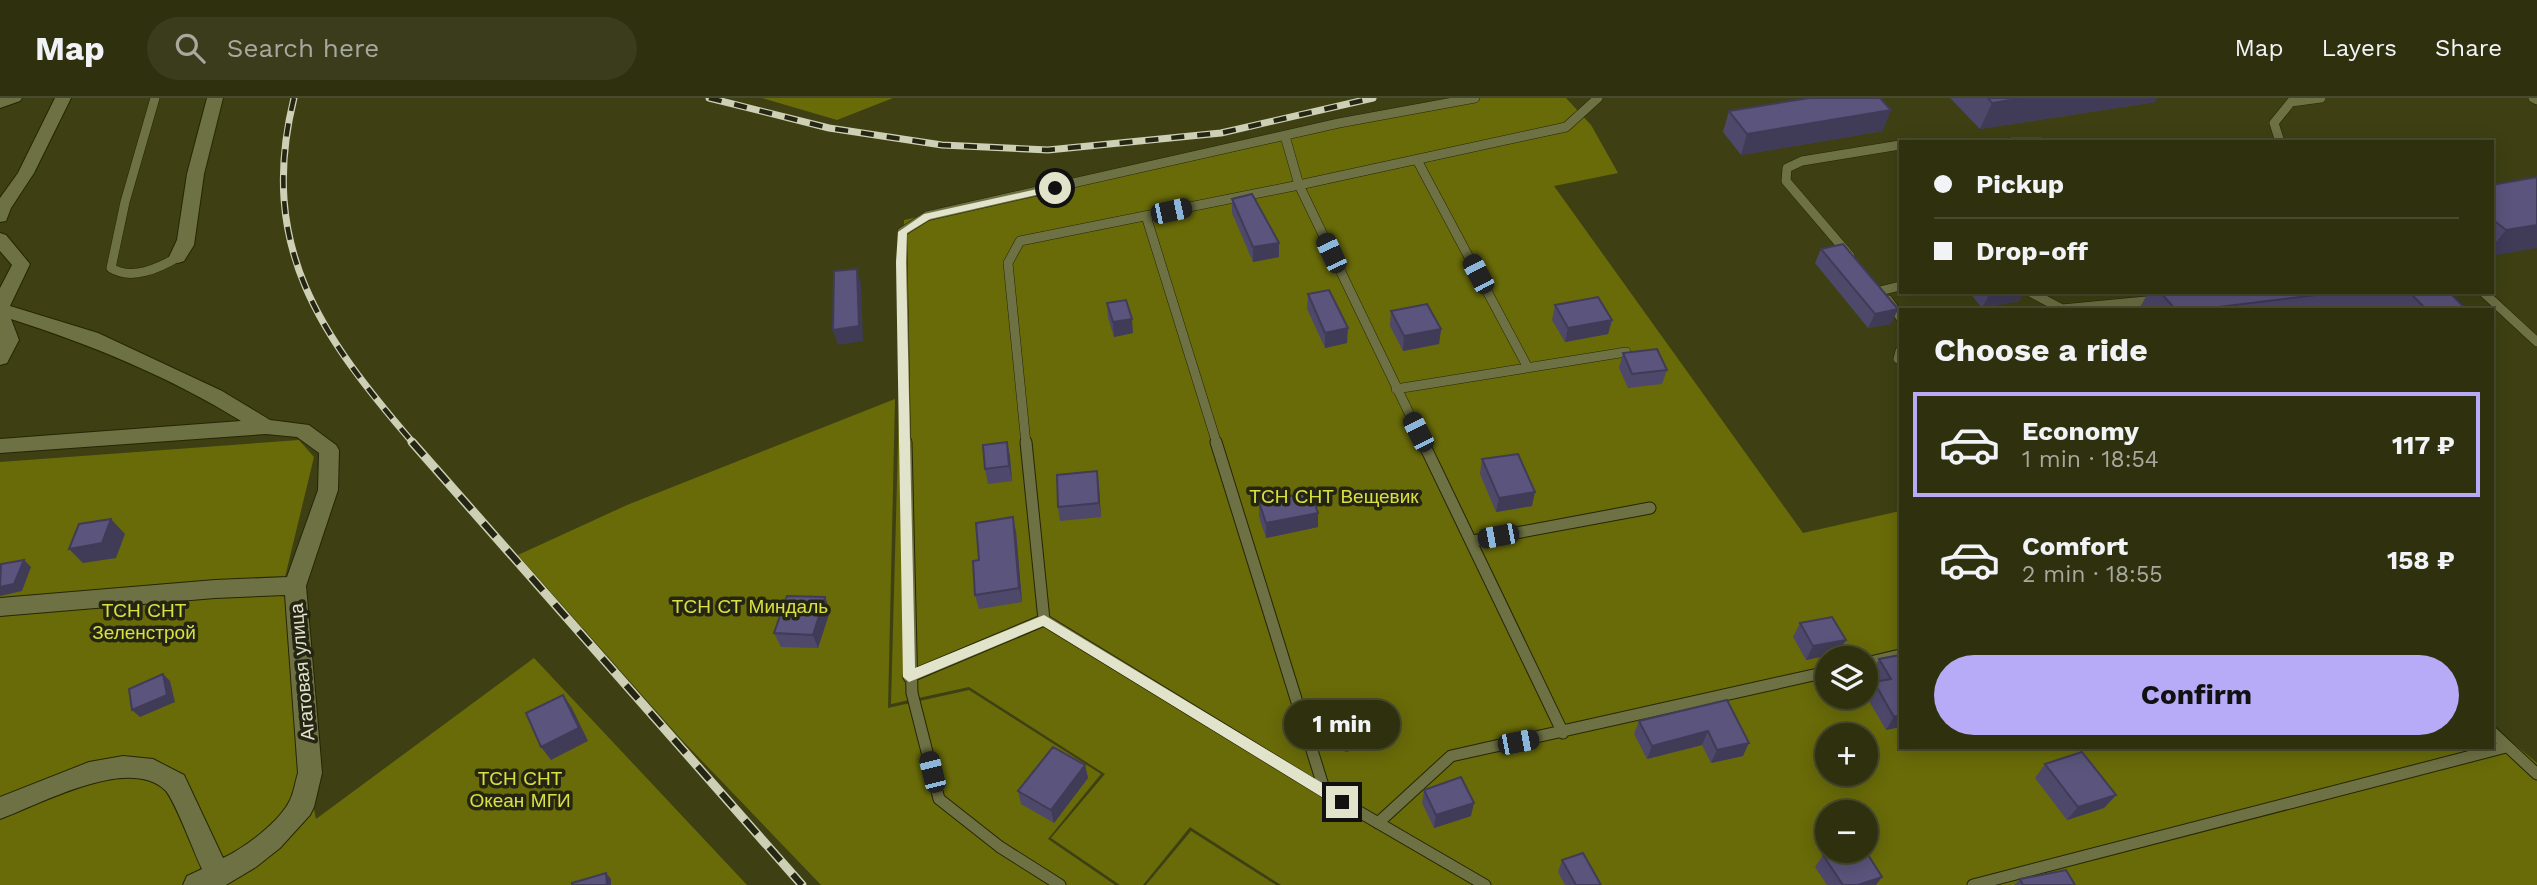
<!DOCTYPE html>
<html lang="en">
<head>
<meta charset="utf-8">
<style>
  body { margin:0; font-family:"Work Sans",sans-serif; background:#3a3c1c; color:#f1f3f6; height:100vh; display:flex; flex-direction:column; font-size:26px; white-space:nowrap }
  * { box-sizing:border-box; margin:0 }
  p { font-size:23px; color:#a7a99e }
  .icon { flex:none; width:38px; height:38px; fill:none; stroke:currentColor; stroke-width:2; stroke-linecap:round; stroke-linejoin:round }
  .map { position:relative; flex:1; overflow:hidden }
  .panel { position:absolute; left:1899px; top:210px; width:595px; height:441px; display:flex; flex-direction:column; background:#2e300e; border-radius:0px; box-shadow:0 4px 18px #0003,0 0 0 2px #494b2e }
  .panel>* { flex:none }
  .top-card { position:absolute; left:1899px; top:42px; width:595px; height:154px; border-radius:0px; box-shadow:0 4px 18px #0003,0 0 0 2px #494b2e; display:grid; align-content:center; height:154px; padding:0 35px; background:#2e300e }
  .tools { position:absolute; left:1815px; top:548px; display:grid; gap:14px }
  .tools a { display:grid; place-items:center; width:63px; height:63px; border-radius:50%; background:#2e300e; box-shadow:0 4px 18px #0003,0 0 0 2px #494b2e; font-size:35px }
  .end { position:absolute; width:32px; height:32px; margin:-16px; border:9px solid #e1e3cb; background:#111; box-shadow:0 0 0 4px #111 }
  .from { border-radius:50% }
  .bubble { position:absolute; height:49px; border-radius:24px; background:#2e300e; box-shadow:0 4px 18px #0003,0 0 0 2px #494b2e; font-size:23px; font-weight:700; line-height:49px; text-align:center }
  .car { position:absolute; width:21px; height:42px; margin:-21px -10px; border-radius:9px; box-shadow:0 0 5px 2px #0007; background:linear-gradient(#222 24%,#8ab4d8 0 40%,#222 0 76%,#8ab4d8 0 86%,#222 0) }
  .top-card b { display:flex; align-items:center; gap:24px; height:66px; font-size:26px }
  .top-card b+b { border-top:2px solid #494b2e }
  .top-card i { width:18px; height:18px; background:#f1f3f6 }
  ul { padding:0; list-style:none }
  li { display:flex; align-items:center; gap:21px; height:105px; margin:0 14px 10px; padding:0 21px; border:4px solid transparent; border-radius:0px }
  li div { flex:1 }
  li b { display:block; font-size:26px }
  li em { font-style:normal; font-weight:700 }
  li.active { border-color:#b7abf7 }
  li>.icon { width:63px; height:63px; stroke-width:1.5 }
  h2 { padding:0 35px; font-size:32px; line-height:84px }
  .action { display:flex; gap:14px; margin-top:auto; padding:14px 35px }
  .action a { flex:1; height:80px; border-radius:42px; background:#b7abf7; color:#111; font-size:28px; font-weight:700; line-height:80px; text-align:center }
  header { display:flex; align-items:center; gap:42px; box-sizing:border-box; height:98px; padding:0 35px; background:#2e300e; border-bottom:2px solid #494b2e }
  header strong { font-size:33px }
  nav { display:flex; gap:38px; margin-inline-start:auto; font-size:24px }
  .search { width:490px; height:63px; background:#3a3c1c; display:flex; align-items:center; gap:18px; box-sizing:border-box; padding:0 24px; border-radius:38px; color:#a7a99e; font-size:26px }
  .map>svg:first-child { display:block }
  .green { fill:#696b09; fill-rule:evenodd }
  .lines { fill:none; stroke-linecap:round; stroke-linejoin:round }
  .service-far1-casing { stroke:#252604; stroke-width:10 }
  .service-casing { stroke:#252604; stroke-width:13 }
  .minor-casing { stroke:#252604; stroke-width:2 }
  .service-far1 { stroke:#6e7144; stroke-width:9 }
  .service { stroke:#6e7144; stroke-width:11 }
  .minor { fill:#6e7144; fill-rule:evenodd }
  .rail-far1-casing { stroke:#ced0b5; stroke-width:7 }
  .rail-casing { stroke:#ced0b5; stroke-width:9 }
  .rail-far1 { stroke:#242512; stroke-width:4.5; stroke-dasharray:13; stroke-linecap:butt }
  .rail { stroke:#242512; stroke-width:6; stroke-dasharray:18; stroke-linecap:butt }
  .wall { fill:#4e486b }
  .shaded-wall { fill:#403b57 }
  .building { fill:#5b547c; stroke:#403b57; stroke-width:2 }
  .route { fill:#e1e3cb }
  .labels { text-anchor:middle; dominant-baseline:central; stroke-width:7; stroke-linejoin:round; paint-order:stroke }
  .park-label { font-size:19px; fill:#dbe042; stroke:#242512 }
  .street-label { font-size:19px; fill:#e1e3cb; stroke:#242512 }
</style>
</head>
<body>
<header>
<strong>Map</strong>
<div class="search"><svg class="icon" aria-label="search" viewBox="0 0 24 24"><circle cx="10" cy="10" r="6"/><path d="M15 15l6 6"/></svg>Search here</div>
<nav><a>Map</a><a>Layers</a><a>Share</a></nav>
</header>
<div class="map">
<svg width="2537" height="787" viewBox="0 0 2537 787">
  <rect width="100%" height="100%" fill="#3e4013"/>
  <!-- green -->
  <path class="green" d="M762,0H893L837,22Z
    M1472,0H1566L1591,27L1618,75L1554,88L1803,435L1900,413V649H2492V627L2537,665V787H1281L1190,729L1143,787H1120L1051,740L1105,676L969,589L891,606L904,122ZM1827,560H1866V598H1827ZM1827,637H1866V676H1827ZM1827,714H1866V752H1827Z
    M895,301L888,610L969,592L1101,676L1048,741L1115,787H821L681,641L518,457L627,407Z
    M299,342L314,359L285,479L293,607L316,721L534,560L747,787H0V364Z
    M1191,733L1276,787H1146Z"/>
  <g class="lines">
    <defs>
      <path id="service-far1" d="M155,0L125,104L111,170C132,183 159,170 178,159
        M2533,0L2537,2
        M1285,38L1299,87L1566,29L1598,0
        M2011,44H2042
        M2280,44L2274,25L2291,4L2321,0
        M1417,62L1527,268
        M1146,118L1217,346
        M1850,158L1786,83L1787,70L1802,63L1900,47
        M1880,193L1900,188
        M2030,194L2062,211L2156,202
        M2483,194L2537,244
        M1888,202L1900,219
        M1898,261L1900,253
        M1396,291L1626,254
        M906,346L902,134L927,118L1339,25L1475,0
        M1026,346L1008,165L1020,143L1299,87L1424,346"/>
      <path id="service" d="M906,344L912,595L939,701L1000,749L1060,787
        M1026,344L1044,522
        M1216,344L1325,694
        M1423,344L1563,635
        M1473,443L1650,410
        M1866,565L1900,557
        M909,579L1044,522L1325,694L1485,787
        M2492,634L2537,676
        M1378,725L1451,658L1827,574
        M1973,787L2506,649"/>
      <path id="minor" d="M0,0H22L20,3L0,10Z
        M55,0H71L34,75L11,110L6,123L0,124V100L18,75Z
        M207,0H223L204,76L194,147L184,163L178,165L169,159L177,142L187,76Z
        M0,135L6,137L30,166L10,208L98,235L222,293L270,322L309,327L336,347L339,352L338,392L306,488L322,675L314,709L310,717L280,750L256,769L226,787H183L187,778L202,771C194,755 175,702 165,692C128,657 39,707 0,721V699L89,664L123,658L153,661L184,677L223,760C244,750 280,724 290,702C294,694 295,684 298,675L285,497L215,500L0,518V500L215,482L287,479L318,392L319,355L297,339L266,336L0,355V341L241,323C170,279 92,247 11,221L19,242L7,265L0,267V190L12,167L0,153Z"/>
    </defs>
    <!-- service-far1 casing -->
    <use href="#service-far1" class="service-far1-casing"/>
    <!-- service casing -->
    <use href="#service" class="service-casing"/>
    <!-- minor casing -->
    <use href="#minor" class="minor-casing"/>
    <!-- service-far1 -->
    <use href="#service-far1" class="service-far1"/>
    <!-- service -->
    <use href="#service" class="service"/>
    <!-- minor -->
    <use href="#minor" class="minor"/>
    <defs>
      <path id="rail-far1" d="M294,0C257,149 321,238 414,346
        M709,0L829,30L942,47L1048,52L1221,35L1373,0"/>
      <path id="rail" d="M412,344L802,787"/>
    </defs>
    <!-- rail-far1 casing -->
    <use href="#rail-far1" class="rail-far1-casing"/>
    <!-- rail casing -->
    <use href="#rail" class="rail-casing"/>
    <!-- rail-far1 -->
    <use href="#rail-far1" class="rail-far1"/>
    <!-- rail -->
    <use href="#rail" class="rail"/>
  </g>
  <!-- wall -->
  <path class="wall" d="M1950,0H2157L2155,4L1980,31Z
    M1729,13L1883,33L1741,57L1723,34Z
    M2537,79L2492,158V87Z
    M1232,101L1279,159L1253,164L1232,115Z
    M1821,151L1898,211L1891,226L1868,230L1815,165Z
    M1969,194H2023L2019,203L1982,210Z
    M2149,194H2449L2467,212H2138Z
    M1308,196L1347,245L1325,250L1307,211Z
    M1107,205L1133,235L1114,239L1108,220Z
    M1555,207L1612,222L1608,236L1565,244L1552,222Z
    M1391,213L1441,231L1439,246L1403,253L1390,228Z
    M1623,255L1667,272L1662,286L1628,290L1619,270Z
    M1007,344L1010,359L1012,383L988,386L985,371Z
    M1482,361L1532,408L1496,414L1480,376Z
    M1097,373L1101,419L1060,423L1058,409Z
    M1259,404L1318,415V429L1266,440L1259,419Z
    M1016,434L1022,504L979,511L975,497L979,462Z
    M825,499L830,513L818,550L781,549L774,535Z
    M1800,525L1846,542L1838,555L1806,562L1793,539Z
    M1900,557V629L1886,632L1866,598L1874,584H1876L1871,575L1879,561Z
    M1727,602L1743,658L1711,665L1702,647L1647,661L1634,636L1639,623Z
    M1338,614L1384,633L1383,647L1345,654L1337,628Z
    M2045,666L2116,697L2104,710L2067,722L2035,680Z
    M1085,667L1088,680L1054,725L1021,706L1018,693Z
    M1424,692L1471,718L1434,730L1422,705Z
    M1823,757L1876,787H1827L1815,769Z
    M1562,762L1601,787H1565L1558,774Z
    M2020,781L2075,787H2014Z"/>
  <!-- shaded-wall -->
  <path class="shaded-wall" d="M2023,0H2157L2155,4L1980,31L1992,5Z
    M1891,12L1883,33L1741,57L1747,36Z
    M2537,127V150L2492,158V149L2506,132Z
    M1279,145V159L1253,164V149Z
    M857,171L861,186L863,243L838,247L833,232Z
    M1995,194H2023L2019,203L1982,210L1990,195Z
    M1898,211L1891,226L1868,230L1875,216Z
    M1132,221L1133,235L1114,239L1113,224Z
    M1612,222L1608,236L1565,244L1568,230Z
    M1348,230L1347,245L1325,250V235Z
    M1441,231L1439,246L1403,253L1404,238Z
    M1007,344L1010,359L1012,383L1009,368Z
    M1097,373L1099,388L1101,419L1099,405Z
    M1535,394L1532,408L1496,414L1499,400Z
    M1318,415V429L1266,440V425Z
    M1013,419L1016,434L1022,504L1019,490Z
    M111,421L125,436L116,460L83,465L69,451Z
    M24,462L31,469L22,493L0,498V489Z
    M825,499L830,513L818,550L813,537Z
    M1846,542L1838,555L1806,562L1813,548Z
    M163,576L170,583L175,604L140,619L132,612Z
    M563,597L572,610L588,643L551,662L541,649Z
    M1900,617V629L1886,632L1894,619Z
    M1384,633L1383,647L1345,654L1346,641Z
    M1708,633L1702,647L1647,661L1652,648Z
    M1749,645L1743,658L1711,665L1717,652Z
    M1085,667L1088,680L1054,725L1051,712Z
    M2116,697L2104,710L2067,722L2078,709Z
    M1474,705L1471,718L1434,730L1436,717Z
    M606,775L611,781V787H607Z
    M1882,779L1876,787H1858Z"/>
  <!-- building -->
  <path class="building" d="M1809,0H1880L1891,12L1747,36L1729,13Z
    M1988,0H2023L1992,5Z
    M2537,79V127L2506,132L2492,121V87Z
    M1252,96L1279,145L1253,149L1232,101Z
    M1843,146L1898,211L1875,216L1821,151Z
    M857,171L859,228L833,232L834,173Z
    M1329,192L1348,230L1325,235L1308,196Z
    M2160,194H2340L2194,212H2176Z
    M2409,194H2449L2467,212H2427Z
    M1598,199L1612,222L1568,230L1555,207Z
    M1126,202L1132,221L1113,224L1107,205Z
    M1427,206L1441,231L1404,238L1391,213Z
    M1657,251L1667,272L1632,276L1623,255Z
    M1007,344L1009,368L985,371L983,347Z
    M1518,356L1535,394L1499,400L1482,361Z
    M1097,373L1099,405L1058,409L1057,377Z
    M1311,394L1318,415L1266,425L1259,404Z
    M1013,419L1019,490L975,497L973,463L979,462L976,425Z
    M111,421L102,445L69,451L79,426Z
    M24,462L14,486L0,489L1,466Z
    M787,498L825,499L813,537L774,535Z
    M1832,519L1846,542L1813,548L1800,525Z
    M1900,557V617L1894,619L1874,584L1891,581L1879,561Z
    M163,576L167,597L132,612L129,591Z
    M563,597L579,630L541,649L526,615Z
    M1727,602L1749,645L1717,652L1708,633L1652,648L1639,623Z
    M1375,606L1384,633L1346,641L1338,614Z
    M1053,649L1085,667L1051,712L1018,693Z
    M2082,654L2116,697L2078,709L2045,666Z
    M1461,679L1474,705L1436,717L1424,692Z
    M1836,752H1865L1882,779L1858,787H1843L1823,757Z
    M1583,755L1601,787H1576L1562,762Z
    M2066,772L2075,787H2023L2020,781Z
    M606,775L607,787H572V785Z"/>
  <!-- route -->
  <path class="route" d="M1055,87L1060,90L1058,92L930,121L907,135L906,164L915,570L1044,517L1347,700V709H1338L1043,528L914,582L909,584L903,579L896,164L898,134L924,116Z"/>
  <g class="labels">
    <!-- park labels -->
    <g class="park-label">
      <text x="1334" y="398">ТСН СНТ Вещевик</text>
      <text x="750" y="508">ТСН СТ Миндаль</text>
      <text x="144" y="512">ТСН СНТ<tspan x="144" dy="22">Зеленстрой</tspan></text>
      <text x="520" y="680">ТСН СНТ<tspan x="520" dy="22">Океан МГИ</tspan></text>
    </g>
    <!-- street labels -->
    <g class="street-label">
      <text transform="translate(302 574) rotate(-95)">Агатовая улица</text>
    </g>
  </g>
</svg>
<div class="tools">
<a><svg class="icon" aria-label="layers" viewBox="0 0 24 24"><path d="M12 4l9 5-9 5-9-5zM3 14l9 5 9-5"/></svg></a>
<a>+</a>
<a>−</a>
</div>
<i class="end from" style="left:1055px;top:90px"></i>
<i class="end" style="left:1342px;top:704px"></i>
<div class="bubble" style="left:1284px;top:602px;width:116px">1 min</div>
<i class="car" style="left:1171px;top:113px;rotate:78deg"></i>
<i class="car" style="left:1331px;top:155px;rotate:335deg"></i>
<i class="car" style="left:1478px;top:176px;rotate:332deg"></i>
<i class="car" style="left:1418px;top:334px;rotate:333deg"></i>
<i class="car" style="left:1498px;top:438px;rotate:259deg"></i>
<i class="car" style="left:1518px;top:644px;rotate:79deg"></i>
<i class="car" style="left:932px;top:674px;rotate:346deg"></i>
<div class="top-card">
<b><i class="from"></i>Pickup</b>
<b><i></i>Drop-off</b>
</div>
<section class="panel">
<h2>Choose a ride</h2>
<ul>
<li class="active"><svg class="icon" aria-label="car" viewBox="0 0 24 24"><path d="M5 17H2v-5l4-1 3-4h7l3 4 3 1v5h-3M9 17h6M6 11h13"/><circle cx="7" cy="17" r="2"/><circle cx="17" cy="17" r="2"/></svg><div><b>Economy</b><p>1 min · 18:54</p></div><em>117 ₽</em></li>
<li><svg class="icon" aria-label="car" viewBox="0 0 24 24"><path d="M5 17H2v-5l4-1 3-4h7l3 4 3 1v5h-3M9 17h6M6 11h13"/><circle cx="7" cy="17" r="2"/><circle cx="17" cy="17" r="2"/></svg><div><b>Comfort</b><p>2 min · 18:55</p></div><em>158 ₽</em></li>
</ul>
<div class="action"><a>Confirm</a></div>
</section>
</div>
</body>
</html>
